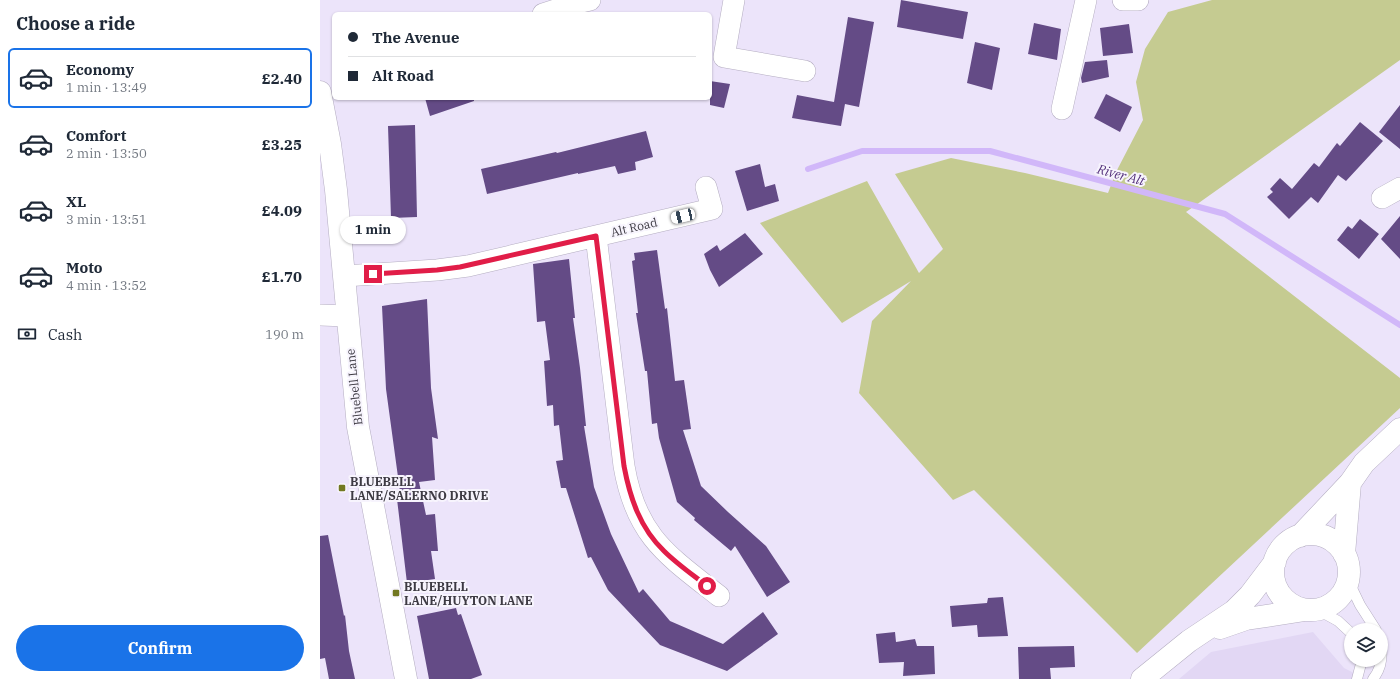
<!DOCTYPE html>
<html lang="en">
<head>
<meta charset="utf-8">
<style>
  body { margin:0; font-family:"IBM Plex Serif",serif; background:#f6f6f7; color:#1f2937; height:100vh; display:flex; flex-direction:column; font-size:15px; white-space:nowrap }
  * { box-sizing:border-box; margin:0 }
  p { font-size:13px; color:#747a83 }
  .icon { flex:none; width:22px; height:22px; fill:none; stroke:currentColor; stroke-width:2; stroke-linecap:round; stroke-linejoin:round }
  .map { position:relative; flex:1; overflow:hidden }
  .drawer { display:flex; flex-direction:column; background:#fff; width:320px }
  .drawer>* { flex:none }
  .hud { position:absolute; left:12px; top:12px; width:380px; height:88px; border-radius:6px; box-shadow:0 1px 3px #0004; display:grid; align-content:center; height:88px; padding:0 16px; background:#fff }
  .fabs { position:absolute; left:1024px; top:623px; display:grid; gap:8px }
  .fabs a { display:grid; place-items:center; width:44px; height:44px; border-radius:50%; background:#fff; box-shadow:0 1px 3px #0004; font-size:20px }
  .end { position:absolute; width:18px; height:18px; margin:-9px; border:5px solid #e11d48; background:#fff; box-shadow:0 0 0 2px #fff }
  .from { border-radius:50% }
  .bubble { position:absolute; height:28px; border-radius:14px; background:#fff; box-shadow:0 1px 3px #0004; font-size:13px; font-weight:700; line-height:28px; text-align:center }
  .car { position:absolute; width:12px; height:24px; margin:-12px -6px; border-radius:5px; box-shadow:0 0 3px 1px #0007; background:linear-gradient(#fff 24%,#345 0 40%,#fff 0 76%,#345 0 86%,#fff 0) }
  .hud b { display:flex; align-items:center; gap:14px; height:38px; font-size:15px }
  .hud b+b { border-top:1px solid #e0e1e3 }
  .hud i { width:10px; height:10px; background:#1f2937 }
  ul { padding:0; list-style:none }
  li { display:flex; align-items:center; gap:12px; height:60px; margin:0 8px 6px; padding:0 8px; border:2px solid transparent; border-radius:6px }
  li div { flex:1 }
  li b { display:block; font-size:15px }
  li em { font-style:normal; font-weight:700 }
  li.active { border-color:#1a73e8 }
  li>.icon { width:36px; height:36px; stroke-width:1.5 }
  h2 { padding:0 16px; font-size:18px; line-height:48px }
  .pay { display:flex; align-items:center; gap:10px; height:44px; padding:0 16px; font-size:15px }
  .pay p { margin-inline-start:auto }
  .cta { display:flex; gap:8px; margin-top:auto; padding:8px 16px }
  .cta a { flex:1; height:46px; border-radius:24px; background:#1a73e8; color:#fff; font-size:16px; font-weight:700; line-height:46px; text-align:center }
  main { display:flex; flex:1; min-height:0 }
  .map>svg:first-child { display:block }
  .built { fill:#e2d7f4 }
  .green { fill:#c5cb91 }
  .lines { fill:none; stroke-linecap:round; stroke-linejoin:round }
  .stream { stroke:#d1b7f9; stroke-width:6 }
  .building { fill:#644b86 }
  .lane-casing { stroke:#b4adc1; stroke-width:11 }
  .street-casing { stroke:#b4adc1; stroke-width:22 }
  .secondary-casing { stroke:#b4adc1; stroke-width:23 }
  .lane { stroke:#fff; stroke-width:10 }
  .street { stroke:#fff; stroke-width:21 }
  .secondary { stroke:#fff; stroke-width:22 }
  .route { stroke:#e11d48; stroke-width:5 }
  .poi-dot { fill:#727821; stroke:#f7f4fd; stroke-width:1.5 }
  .labels { text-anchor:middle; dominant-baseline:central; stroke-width:4; stroke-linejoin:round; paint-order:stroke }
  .street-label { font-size:12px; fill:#3d3a43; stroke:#f7f4fd }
  .poi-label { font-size:12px; font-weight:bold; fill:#3d3a43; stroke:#f7f4fd; text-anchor:start }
  .water-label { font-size:13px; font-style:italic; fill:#54317c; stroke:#f7f4fd }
</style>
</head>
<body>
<main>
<section class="drawer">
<h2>Choose a ride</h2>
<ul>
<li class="active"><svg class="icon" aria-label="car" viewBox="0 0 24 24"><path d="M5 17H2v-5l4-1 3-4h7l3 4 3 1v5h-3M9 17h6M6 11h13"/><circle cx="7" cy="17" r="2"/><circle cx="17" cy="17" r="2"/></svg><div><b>Economy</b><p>1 min · 13:49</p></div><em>£2.40</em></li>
<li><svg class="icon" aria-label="car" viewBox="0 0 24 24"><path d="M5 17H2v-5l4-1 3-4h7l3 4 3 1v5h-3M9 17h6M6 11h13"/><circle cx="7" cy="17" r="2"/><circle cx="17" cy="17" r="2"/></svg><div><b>Comfort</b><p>2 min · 13:50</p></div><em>£3.25</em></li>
<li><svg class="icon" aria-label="car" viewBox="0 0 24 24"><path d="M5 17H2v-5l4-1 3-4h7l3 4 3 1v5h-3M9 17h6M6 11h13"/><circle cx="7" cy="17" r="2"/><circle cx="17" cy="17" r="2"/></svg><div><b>XL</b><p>3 min · 13:51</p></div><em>£4.09</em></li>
<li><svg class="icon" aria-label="car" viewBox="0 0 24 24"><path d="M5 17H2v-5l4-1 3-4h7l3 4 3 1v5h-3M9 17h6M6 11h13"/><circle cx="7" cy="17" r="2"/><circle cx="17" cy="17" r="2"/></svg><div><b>Moto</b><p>4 min · 13:52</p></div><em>£1.70</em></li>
</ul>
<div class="pay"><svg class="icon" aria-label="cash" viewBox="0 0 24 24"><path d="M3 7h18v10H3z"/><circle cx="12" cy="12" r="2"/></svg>Cash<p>190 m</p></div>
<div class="cta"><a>Confirm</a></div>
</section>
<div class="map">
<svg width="1080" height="679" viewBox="0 0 1080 679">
  <rect width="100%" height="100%" fill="#ece4fa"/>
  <!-- built -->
  <path class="built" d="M993,632L1024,668L1046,679H859L891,652Z"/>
  <!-- green -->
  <path class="green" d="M892,0H1080V60L866,212L1080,378V408L817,653L654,490L633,500L539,393L552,321L591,281L522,323L440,223L547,181L599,273L623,249L575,174L631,158L705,173L788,193L796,172L823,120L816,82L825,49L848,12Z"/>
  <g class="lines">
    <!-- stream -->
    <path class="stream" d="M488,169L542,151H670L905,214L1080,325"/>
  </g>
  <!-- building -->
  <path class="building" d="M581,0L648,12L643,39L577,27Z
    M528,17L554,22L539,107L525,104L521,126L472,118L477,95L514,102Z
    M714,23L741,29L737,60L708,54Z
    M809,24L813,53L783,56L780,28Z
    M655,42L680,48L672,90L647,83Z
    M787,60L789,77L762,83L761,78L765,62Z
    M390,81L410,84L404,108L390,105Z
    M786,94L812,107L800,132L774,118Z
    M105,98H154V101L110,116Z
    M1080,105V149L1059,132Z
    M1040,122L1063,141L1026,181L1018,175L998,203L991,197L969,219L947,197L953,192L950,189L960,178L972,189L994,163L999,167L1017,143L1020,146Z
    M95,125L97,217L71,218L68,126Z
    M326,131L333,157L315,162L316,170L298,174L295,166L258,174V173L167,194L161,169L236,152L237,153Z
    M440,164L445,187L455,184L459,201L427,211L415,171Z
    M1080,216V259L1061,239Z
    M1040,219L1059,234L1039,259L1017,240L1028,226L1032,229Z
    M425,233L443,254L399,287L390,270L384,254L397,245L400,251Z
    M337,250L345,309L347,308L355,381L364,380L371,429L363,430L381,486L408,512L446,546L470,582L447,597L415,546L411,551L374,520L375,518L357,502L339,438L337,423L332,424L327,371H325L316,313H318L312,261L315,260L314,253Z
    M249,259L255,318H253L260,368L266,426H264L274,487L291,534L319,593L323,589L350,621L403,644L443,612L458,634L407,671L340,645L288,590L271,557L268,558L246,488H241L236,461L243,460L239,425L234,426L233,405L227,406L224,361L230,360L225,321L217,322L213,264Z
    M107,299L111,388L118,439L112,437L115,480L99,482L106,515L115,514L118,551H111L115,579L87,583L77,499H81L66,389L62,306Z
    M8,535L24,616L25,615L29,651L35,679H9L5,658L0,659V536Z
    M683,597L688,636L658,637L657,625L632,627L630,606L667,603L668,598Z
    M136,608L138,615L141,614L162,675L151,679H109L97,616Z
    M575,632L576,642L595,639L597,646H614L615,674L583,676L584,662L559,663L556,634Z
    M754,646L755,667L730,668L731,679H699L698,647Z"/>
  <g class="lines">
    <defs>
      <path id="lane" d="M1028,580L1040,605L1056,630
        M998,610L1018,621L1031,633
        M1037,679L1042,660
        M1053,679C1061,669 1063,658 1061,645"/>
      <path id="street" d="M414,0L404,57L485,71
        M803,0H818
        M223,14L257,3L270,0
        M742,109L766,0
        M1062,198L1080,188
        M276,236L304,466C316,536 347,555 399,596
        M24,276L117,270L148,266L392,209L386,187
        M0,315L27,316"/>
      <path id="secondary" d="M0,92L10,144L16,190L38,427L86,679
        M953 572a38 38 0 1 1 76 0a38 38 0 1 1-76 0Z
        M980,536L1030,483L1044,463L1080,429
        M1024,554L1030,483
        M900,628L926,619L985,610
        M822,679L869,641L914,611L930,595L955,562"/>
    </defs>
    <!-- lane casing -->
    <use href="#lane" class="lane-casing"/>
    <!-- street casing -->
    <use href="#street" class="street-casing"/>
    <!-- secondary casing -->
    <use href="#secondary" class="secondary-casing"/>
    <!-- lane -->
    <use href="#lane" class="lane"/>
    <!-- street -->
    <use href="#street" class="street"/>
    <!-- secondary -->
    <use href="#secondary" class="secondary"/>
  </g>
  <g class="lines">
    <!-- route -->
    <path class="route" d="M53,274L117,270L140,267L276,236L304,466C310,498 320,528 344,551C357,564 373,575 387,586"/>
  </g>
  <!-- markers -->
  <g class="poi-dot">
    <rect x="18" y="484" width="8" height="8" rx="2"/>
    <rect x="72" y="589" width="8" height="8" rx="2"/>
  </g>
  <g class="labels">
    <!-- street labels -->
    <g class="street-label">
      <text transform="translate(314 227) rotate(-13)">Alt Road</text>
      <text transform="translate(34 387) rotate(-96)">Bluebell Lane</text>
    </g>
    <!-- poi labels -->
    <g class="poi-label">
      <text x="30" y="481">BLUEBELL<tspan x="30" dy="14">LANE/SALERNO DRIVE</tspan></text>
      <text x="84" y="586">BLUEBELL<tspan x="84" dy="14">LANE/HUYTON LANE</tspan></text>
    </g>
    <!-- water labels -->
    <g class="water-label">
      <text transform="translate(801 175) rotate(15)">River Alt</text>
    </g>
  </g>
</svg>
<div class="fabs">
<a><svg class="icon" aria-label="layers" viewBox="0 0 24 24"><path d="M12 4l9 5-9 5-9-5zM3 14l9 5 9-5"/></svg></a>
</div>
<i class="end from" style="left:387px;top:586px"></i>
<i class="end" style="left:53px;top:274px"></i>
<div class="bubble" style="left:20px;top:216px;width:66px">1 min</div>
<i class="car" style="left:363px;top:216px;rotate:257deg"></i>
<div class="hud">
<b><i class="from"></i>The Avenue</b>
<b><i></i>Alt Road</b>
</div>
</div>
</main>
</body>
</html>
